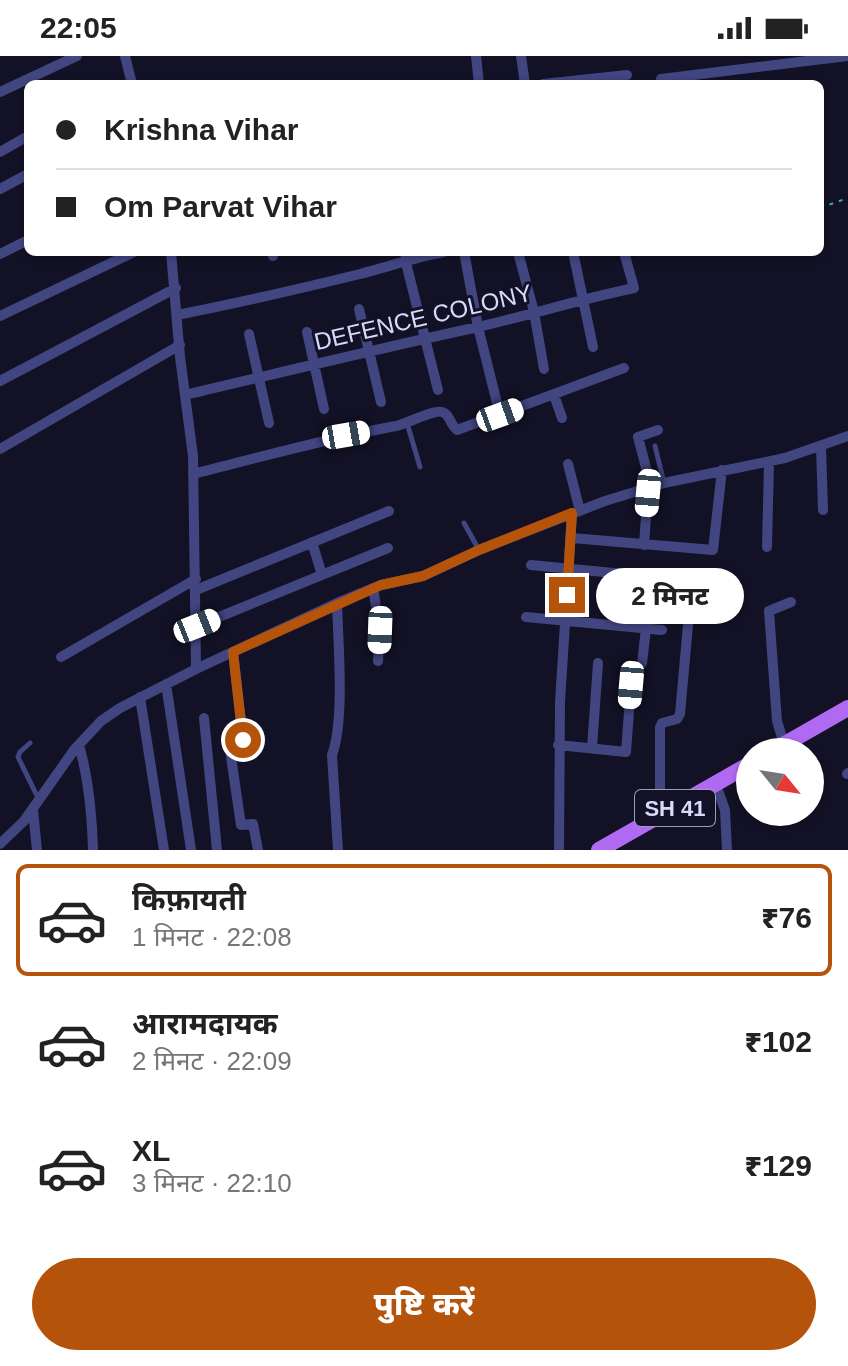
<!DOCTYPE html>
<html lang="hi">
<head>
<meta charset="utf-8">
<style>
  body { margin:0; font-family:Helvetica,"Noto Sans Devanagari",sans-serif; background:#f2f2f2; color:#222; height:100vh; display:flex; flex-direction:column; font-size:30px; white-space:nowrap }
  * { box-sizing:border-box; margin:0 }
  p { font-size:26px; color:#767676 }
  .icon { flex:none; width:44px; height:44px; fill:none; stroke:currentColor; stroke-width:2; stroke-linecap:round; stroke-linejoin:round }
  .map { position:relative; height:794px; overflow:hidden }
  .drawer { display:flex; flex-direction:column; background:#fff; flex:1 }
  .drawer>* { flex:none }
  .guide { position:absolute; left:24px; top:24px; width:800px; height:176px; border-radius:12px; box-shadow:0 2px 6px #0004; display:grid; align-content:center; height:176px; padding:0 32px; background:#fff }
  .needle { width:52px; rotate:120deg }
  .tools { position:absolute; left:736px; top:682px; display:grid; gap:16px }
  .tools a { display:grid; place-items:center; width:88px; height:88px; border-radius:50%; background:#fff; box-shadow:0 2px 6px #0004; font-size:40px }
  .end { position:absolute; width:36px; height:36px; margin:-18px; border:10px solid #b45309; background:#fff; box-shadow:0 0 0 4px #fff }
  .from { border-radius:50% }
  .bubble { position:absolute; height:56px; border-radius:28px; background:#fff; box-shadow:0 2px 6px #0004; font-size:26px; font-weight:800; line-height:56px; text-align:center }
  .car { position:absolute; width:24px; height:48px; margin:-24px -12px; border-radius:10px; box-shadow:0 0 6px 2px #0007; background:linear-gradient(#fff 24%,#345 0 40%,#fff 0 76%,#345 0 86%,#fff 0) }
  .guide b { display:flex; align-items:center; gap:28px; height:76px; font-size:30px }
  .guide b+b { border-top:2px solid #e0e0e0 }
  .guide i { width:20px; height:20px; background:#222 }
  ul { padding:14px 0 0; list-style:none }
  li { display:flex; align-items:center; gap:24px; height:112px; margin:0 16px 12px; padding:0 16px; border:4px solid transparent; border-radius:12px }
  li div { flex:1 }
  li b { display:block; font-size:30px }
  li em { font-style:normal; font-weight:800 }
  li.on { border-color:#b45309 }
  li>.icon { width:72px; height:72px; stroke-width:1.5 }
  .button { display:flex; gap:16px; margin-top:auto; padding:16px 32px }
  .button a { flex:1; height:92px; border-radius:48px; background:#b45309; color:#fff; font-size:32px; font-weight:800; line-height:92px; text-align:center }
  .status { display:flex; justify-content:space-between; align-items:center; height:56px; padding:0 40px; background:#fff; direction:ltr }
  .status svg { height:22px; fill:currentColor }
  .map>svg:first-child { display:block }
  .lines { fill:none; stroke-linecap:round; stroke-linejoin:round }
  .path { stroke:#3bae9a; stroke-width:2; stroke-dasharray:4 6; stroke-linecap:butt }
  .lane { stroke:#414580; stroke-width:5 }
  .street { stroke:#414580; stroke-width:10 }
  .primary { stroke:#b06af1; stroke-width:16 }
  .route { stroke:#b45309; stroke-width:10 }
  .labels { text-anchor:middle; dominant-baseline:central; stroke-width:6; stroke-linejoin:round; paint-order:stroke }
  .shield { fill:#131125; stroke:#9e9dbc; stroke-width:2 }
  .shield-label { font-size:22px; font-weight:bold; fill:#d9d9fc }
  .street-label { font-size:24px; fill:#d9d9fc; stroke:#131125 }
</style>
</head>
<body>
<div class="status"><b>22:05</b><svg viewBox="0 0 49 12"><path d="M0 12V9h3v3zM5 12V6h3v6zM10 12V3h3v9zM15 12V0h3v12zM26 1h20v11H26zM47 4h2v5h-2z"/></svg></div>
<div class="map">
<svg width="848" height="794" viewBox="0 0 848 794">
  <rect width="100%" height="100%" fill="#131125"/>
  <g class="lines">
    <!-- path -->
    <path class="path" d="M820,152L848,142"/>
    <!-- lane -->
    <path class="lane" d="M407,367L420,411
      M655,390L664,427
      M464,467L479,494
      M30,687L20,696L18,701L39,744"/>
    <!-- street -->
    <path class="street" d="M125,0L132,28
      M476,0L479,28
      M521,0L525,28
      M661,23L848,0
      M543,28L627,19
      M0,36L77,0
      M0,96L28,80
      M0,133L28,118
      M171,196L180,301L193,400L196,613
      M272,196L273,200
      M464,196L478,271L500,359
      M518,196L534,256L544,313
      M573,196L593,291
      M0,198L28,184
      M405,203L438,334
      M359,253L381,346
      M177,259C238,247 299,233 360,218C388,211 415,201 444,196
      M0,260L134,196
      M307,276L324,353
      M249,278L269,367
      M0,325L176,232
      M185,339C283,316 381,292 478,271C530,259 581,243 634,232L624,196
      M554,339L562,362
      M821,391L823,454
      M0,393L180,289
      M568,408L580,455
      M193,418C261,401 328,382 396,370C406,368 435,353 442,356C450,358 450,369 457,374L624,312
      M651,431L638,381L658,374
      M572,482L713,494L722,414
      M312,486L322,519
      M644,489L648,432
      M767,491L769,406
      M531,509L665,522
      M373,532L380,574L378,605
      M196,534L389,455
      M337,547C338,586 345,664 332,699L338,794
      M526,561L662,574
      M197,570L388,492
      M233,596L243,684L229,687L241,769L253,768L258,794
      M61,601L196,523
      M642,607L646,573
      M166,628L191,794
      M140,641L164,794
      M204,662L217,794
      M784,688L777,665L769,555L791,546
      M79,689C89,724 92,757 93,794
      M558,689L626,696L631,629
      M592,692L598,607
      M847,718L848,717
      M716,729L725,754L727,794
      M33,754L37,794
      M660,760V671L662,667L677,663L680,658L688,569
      M0,788L24,765L74,694L101,665L120,652L196,613L337,547L381,529L423,520L479,494L605,445L664,427L785,402L848,380
      M559,794L560,646L572,457"/>
    <!-- primary -->
    <path class="primary" d="M771,696L848,652
      M599,794L750,708"/>
  </g>
  <g class="lines">
    <!-- route -->
    <path class="route" d="M243,684L233,596L381,529L423,520L479,494L572,457L567,539"/>
  </g>
  <g class="labels">
    <!-- shield labels -->
    <rect class="shield" x="635" y="734" width="80" height="36" rx="6"/>
    <g class="shield-label">
      <text x="675" y="752">SH 41</text>
    </g>
    <!-- street labels -->
    <g class="street-label">
      <text transform="translate(423 261) rotate(-13)">DEFENCE COLONY</text>
    </g>
  </g>
</svg>
<div class="tools">
<a><svg class="needle" viewBox="-14 -14 28 28"><path d="M0-13l5 13h-10z" fill="#e53935"/><path d="M0 13l5-13h-10z" fill="#767676"/></svg></a>
</div>
<i class="end from" style="left:243px;top:684px"></i>
<i class="end" style="left:567px;top:539px"></i>
<div class="bubble" style="left:596px;top:512px;width:148px">2 मिनट</div>
<i class="car" style="left:500px;top:359px;rotate:70deg"></i>
<i class="car" style="left:346px;top:379px;rotate:80deg"></i>
<i class="car" style="left:648px;top:437px;rotate:185deg"></i>
<i class="car" style="left:197px;top:570px;rotate:68deg"></i>
<i class="car" style="left:380px;top:574px;rotate:182deg"></i>
<i class="car" style="left:631px;top:629px;rotate:185deg"></i>
<div class="guide">
<b><i class="from"></i>Krishna Vihar</b>
<b><i></i>Om Parvat Vihar</b>
</div>
</div>
<section class="drawer">
<ul>
<li class="on"><svg class="icon" aria-label="car" viewBox="0 0 24 24"><path d="M5 17H2v-5l4-1 3-4h7l3 4 3 1v5h-3M9 17h6M6 11h13"/><circle cx="7" cy="17" r="2"/><circle cx="17" cy="17" r="2"/></svg><div><b>किफ़ायती</b><p>1 मिनट · 22:08</p></div><em>₹76</em></li>
<li><svg class="icon" aria-label="car" viewBox="0 0 24 24"><path d="M5 17H2v-5l4-1 3-4h7l3 4 3 1v5h-3M9 17h6M6 11h13"/><circle cx="7" cy="17" r="2"/><circle cx="17" cy="17" r="2"/></svg><div><b>आरामदायक</b><p>2 मिनट · 22:09</p></div><em>₹102</em></li>
<li><svg class="icon" aria-label="car" viewBox="0 0 24 24"><path d="M5 17H2v-5l4-1 3-4h7l3 4 3 1v5h-3M9 17h6M6 11h13"/><circle cx="7" cy="17" r="2"/><circle cx="17" cy="17" r="2"/></svg><div><b>XL</b><p>3 मिनट · 22:10</p></div><em>₹129</em></li>
</ul>
<div class="button"><a>पुष्टि करें</a></div>
</section>
</body>
</html>
